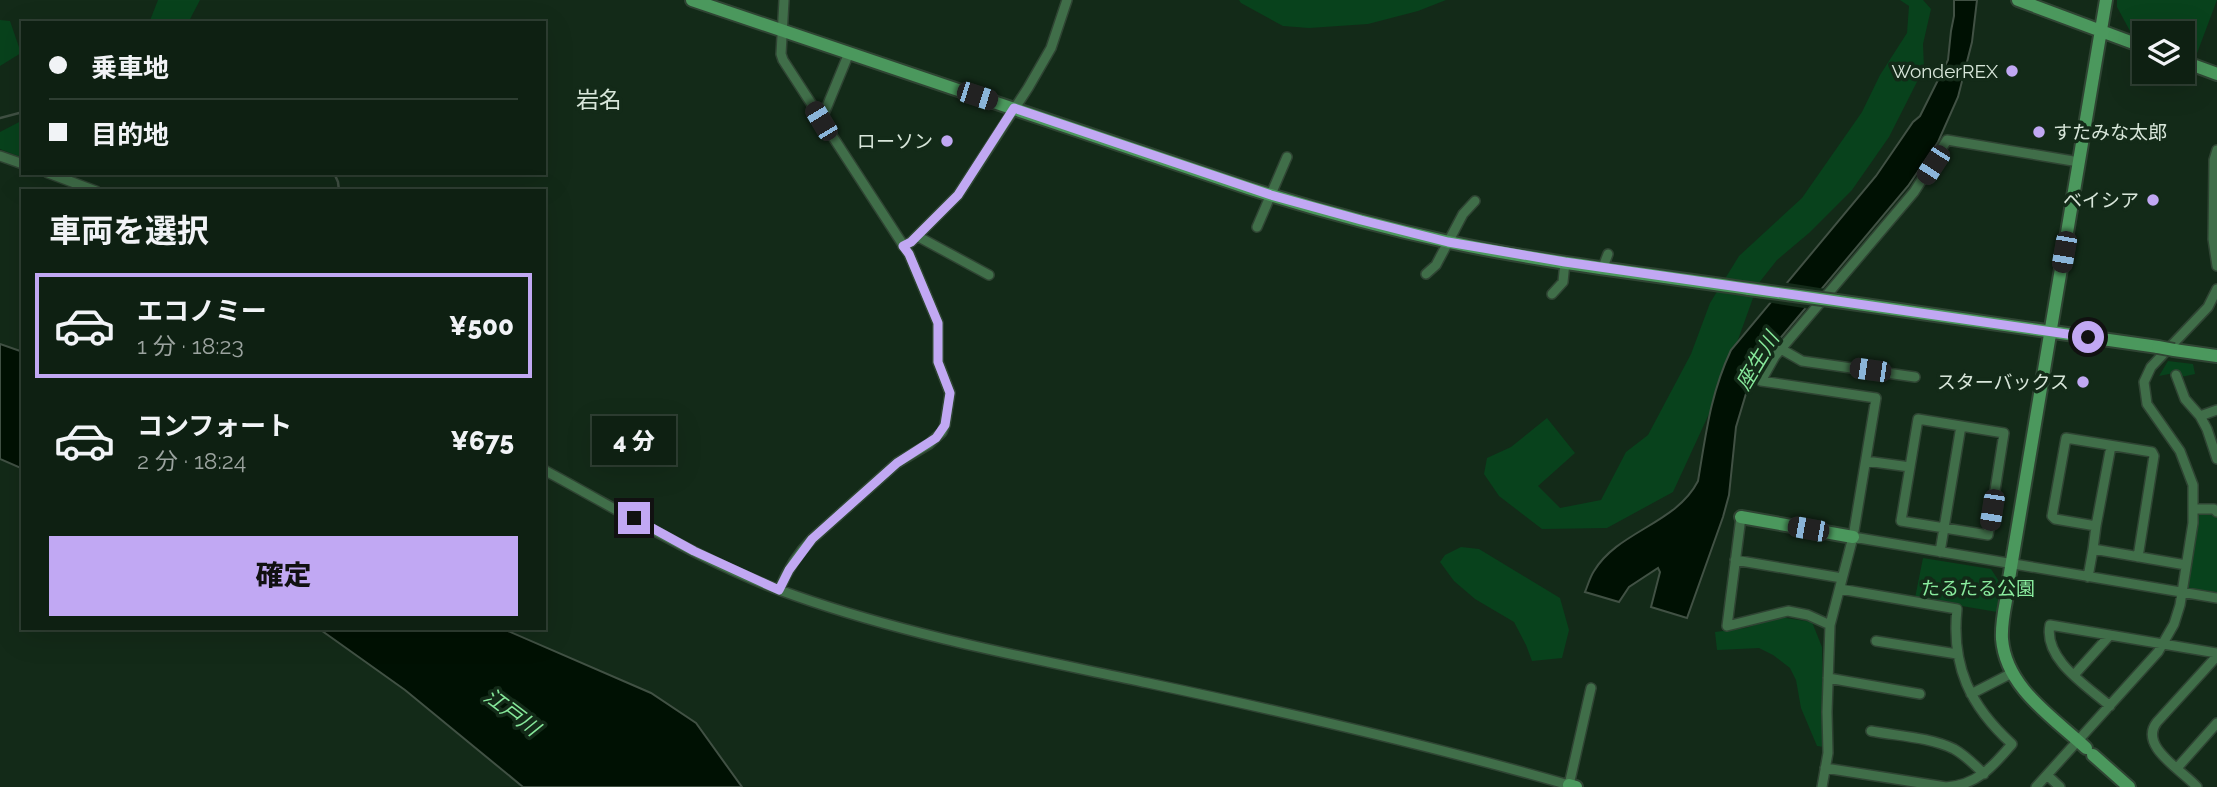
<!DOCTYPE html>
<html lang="ja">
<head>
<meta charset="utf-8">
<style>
  body { margin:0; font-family:Raleway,"Noto Sans JP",sans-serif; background:#17281b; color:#f1f3f6; height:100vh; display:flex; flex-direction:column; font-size:26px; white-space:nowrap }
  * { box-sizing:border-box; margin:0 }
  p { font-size:23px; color:#9ba39f }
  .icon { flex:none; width:38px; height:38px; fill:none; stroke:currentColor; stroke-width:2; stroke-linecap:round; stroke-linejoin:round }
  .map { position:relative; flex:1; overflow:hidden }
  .sheet { position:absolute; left:21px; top:189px; width:525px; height:441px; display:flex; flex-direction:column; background:#0e2012; border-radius:0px; box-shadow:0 7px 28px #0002,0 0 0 2px #2e3e32 }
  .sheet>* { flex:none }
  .guide { position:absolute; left:21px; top:21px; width:525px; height:154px; border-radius:0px; box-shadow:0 7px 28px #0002,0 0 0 2px #2e3e32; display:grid; align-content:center; height:154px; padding:0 28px; background:#0e2012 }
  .tools { position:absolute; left:2132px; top:21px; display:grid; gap:14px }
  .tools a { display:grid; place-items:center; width:63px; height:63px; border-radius:0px; background:#0e2012; box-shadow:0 7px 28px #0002,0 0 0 2px #2e3e32; font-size:35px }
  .end { position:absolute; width:32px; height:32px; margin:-16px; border:9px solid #c1a8f3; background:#111; box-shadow:0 0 0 4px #111 }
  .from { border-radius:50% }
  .bubble { position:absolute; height:49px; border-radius:0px; background:#0e2012; box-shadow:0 7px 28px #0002,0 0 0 2px #2e3e32; font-size:23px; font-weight:800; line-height:49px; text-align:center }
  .car { position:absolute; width:21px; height:42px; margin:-21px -10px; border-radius:9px; box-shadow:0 0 5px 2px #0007; background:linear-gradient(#222 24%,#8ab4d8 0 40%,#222 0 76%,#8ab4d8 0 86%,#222 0) }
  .guide b { display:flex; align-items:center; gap:24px; height:66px; font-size:26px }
  .guide b+b { border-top:2px solid #2e3e32 }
  .guide i { width:18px; height:18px; background:#f1f3f6 }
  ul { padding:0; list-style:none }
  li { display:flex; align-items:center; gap:21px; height:105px; margin:0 14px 10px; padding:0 14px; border:4px solid transparent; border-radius:0px }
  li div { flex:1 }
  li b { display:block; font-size:26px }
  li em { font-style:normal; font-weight:800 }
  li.selected { border-color:#c1a8f3 }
  li>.icon { width:63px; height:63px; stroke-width:1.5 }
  h2 { padding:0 28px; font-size:32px; line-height:84px }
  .button { display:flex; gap:14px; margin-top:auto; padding:14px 28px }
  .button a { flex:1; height:80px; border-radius:0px; background:#c1a8f3; color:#111; font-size:28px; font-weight:800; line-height:80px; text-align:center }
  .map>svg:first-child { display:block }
  .green { fill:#08421c }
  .water { fill:#001103; stroke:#415144; stroke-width:2 }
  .pier { fill:#132a18 }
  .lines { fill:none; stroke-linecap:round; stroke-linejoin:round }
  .stream { stroke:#415144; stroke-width:2.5 }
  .street-casing { stroke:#2f4433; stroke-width:12 }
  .secondary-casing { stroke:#2f4433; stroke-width:16 }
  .street { stroke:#406e49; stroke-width:9 }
  .secondary { stroke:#4b985d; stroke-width:12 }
  .secondary-bridge-casing { stroke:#2f4433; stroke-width:16; stroke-linecap:butt }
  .secondary-bridge { stroke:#4b985d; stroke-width:12 }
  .route { stroke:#c1a8f3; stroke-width:9 }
  .poi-dot { fill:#c1a8f3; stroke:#132a18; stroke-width:2.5 }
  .labels { text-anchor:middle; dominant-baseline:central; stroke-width:7; stroke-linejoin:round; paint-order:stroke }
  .poi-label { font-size:19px; fill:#d8e6da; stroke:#132a18; text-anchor:end }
  .park-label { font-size:19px; fill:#8aeb9e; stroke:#132a18 }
  .water-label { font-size:21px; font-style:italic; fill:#86e79a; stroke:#132a18 }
  .quarter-label { font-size:23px; fill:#d8e6da; stroke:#132a18 }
</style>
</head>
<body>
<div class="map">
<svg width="2217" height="787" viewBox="0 0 2217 787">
  <rect width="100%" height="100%" fill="#132a18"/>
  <!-- green -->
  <path class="green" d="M158,0H200L188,23H149Z
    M1239,0H1446L1418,11L1368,24L1309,28L1283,26L1241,3Z
    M1900,0H1923L1931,9L1923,44L1924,68L1889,137L1852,190L1809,233L1777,260L1758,284L1720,390L1673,492L1607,528L1542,529L1499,496L1484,474L1487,458L1511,447L1547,418L1575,453L1538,486L1560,508L1601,500L1626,452L1648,435L1691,354L1710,303L1739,256L1802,198L1862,112L1880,75L1907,33L1909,6Z
    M2117,0H2217L2196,56L2182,51V33H2144V36L2130,31L2117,7Z
    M0,20L10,21L21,53L0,66Z
    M23,120V158L0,149V132Z
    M2168,361L2193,364L2195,374L2181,377L2179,372L2159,376Z
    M2198,514H2213L2217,517V594L2191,590L2187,588L2186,584Z
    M1461,547L1479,549L1560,598L1569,630L1562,658L1532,661L1526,645L1514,622L1475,599L1454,581L1440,562L1445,555Z
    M1923,558L1991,569L2002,586L1997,612L1915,598Z
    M1779,617L1812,622L1822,647L1824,747L1817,746L1801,708L1796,680L1790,668L1773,655L1759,648L1717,650L1715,632L1746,628Z"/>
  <!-- water -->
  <path class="water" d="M1954,0H1977L1972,42L1958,97L1938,142L1908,186L1772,348L1748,387L1736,427L1729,495L1723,517L1687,618L1651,607L1660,572L1658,568L1629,587L1619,602L1585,592C1588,585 1590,577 1594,571C1618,531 1676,524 1698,481C1706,434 1710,395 1731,350L1876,176L1913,122L1920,116L1948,60L1951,31L1954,16Z
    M0,344L23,352V469L0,459Z
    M318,628H501L651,693L696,723L742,787H523L405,690Z"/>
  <!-- pier -->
  <path class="pier" d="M1782,282L1826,289L1810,309L1766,302Z"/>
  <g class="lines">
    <!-- stream -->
    <path class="stream" d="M0,118L23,112
      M334,173L338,182L339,191"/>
    <defs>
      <path id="street" d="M821,121L849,53
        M2217,150L2214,160L2213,239L2217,266
        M0,156L23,164
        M48,173L96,191
        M1257,227L1287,157
        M917,236L989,275
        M903,246L911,242L958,195L1028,88L1051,48L1067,0
        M1603,267L1608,254
        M1426,274L1436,265L1463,214L1475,201
        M1552,294L1563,282L1565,262
        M1781,349L1802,361L1915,377
        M2176,375L2185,399L2200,416
        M2217,410L2200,416L2207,429L2217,459
        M1866,461L1910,467
        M544,470C624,513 711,567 796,596C910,636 1030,658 1148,683C1290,713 1430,745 1569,785L1591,688
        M2194,509H2214L2217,512
        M1741,517L1727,626L1788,611L1808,615L1830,625
        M2096,526L2111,446
        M1853,537L2217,598
        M2093,549L2096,526L2055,519L2052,516L2066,438L2152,452L2154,456L2138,557
        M1940,552L1961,426L2004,433L1988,535L1901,521L1918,419L1961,426
        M1735,560L1842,578
        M2088,577L2093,549L2186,565
        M779,590C787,571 797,554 812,539L897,463L929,444L942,432L945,425L950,393L938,362V323L909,254L783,60L781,54L784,0
        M1876,641L1957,654
        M2074,675L2110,635
        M1828,678L1920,694
        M1971,694L2012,673
        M2110,706C2087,686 2043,659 2050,625L2217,653
        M1871,731C1897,736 1929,737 1954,749C1965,755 1975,765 1984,774
        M1825,768L1946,787C1978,785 1993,766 2012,744C1970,706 1951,666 1957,609L1840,589
        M2177,768L2217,723
        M2047,775L2060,787
        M1822,787L1828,753L1827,712L1830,625L1853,537L1876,398L1761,381L1775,356L1914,192L1947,140L2079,162
        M2036,787L2158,652L2174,624L2180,605L2193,523V485L2180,451L2147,404L2144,382L2151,367L2208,307L2217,289
        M2197,787C2182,770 2138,746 2157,722L2217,656"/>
      <path id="secondary" d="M692,0L1248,188C1314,209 1381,227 1449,242C1548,263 1649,274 1749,289
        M2018,0L2144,47
        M2182,61L2217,74
        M1837,301L2158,347
        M2174,350L2217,356
        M1741,517L1853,537
        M2009,579L2106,0
        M2008,590C2005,607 2001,622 2002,639C2006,688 2053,717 2086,748
        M2093,755L2129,787
        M1569,785L1576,787"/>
    </defs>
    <!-- street casing -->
    <use href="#street" class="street-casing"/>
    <!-- secondary casing -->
    <use href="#secondary" class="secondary-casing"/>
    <!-- street -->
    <use href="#street" class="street"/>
    <!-- secondary -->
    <use href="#secondary" class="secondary"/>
    <defs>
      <path id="secondary-bridge" d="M1749,289L1837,301
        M2158,347L2174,350"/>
    </defs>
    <!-- secondary-bridge casing -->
    <use href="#secondary-bridge" class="secondary-bridge-casing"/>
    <!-- secondary-bridge -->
    <use href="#secondary-bridge" class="secondary-bridge"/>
  </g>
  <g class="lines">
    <!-- route -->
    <path class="route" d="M634,518L694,551L779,590L789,570L812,539L897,463L936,438L945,425L950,393L938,362V323L909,254L903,246L911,242L958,195L1014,108L1271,195L1361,220L1448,242L1565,262L2088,337"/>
  </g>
  <!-- markers -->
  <g class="poi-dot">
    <circle cx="2012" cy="71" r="7"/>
    <circle cx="2039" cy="132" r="7"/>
    <circle cx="947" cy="141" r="7"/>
    <circle cx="2153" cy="200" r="7"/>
    <circle cx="2083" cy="382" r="7"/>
  </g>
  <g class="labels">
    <!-- poi labels -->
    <g class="poi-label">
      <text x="1998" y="71">WonderREX</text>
      <text x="2053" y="132" text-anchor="start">すたみな太郎</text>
      <text x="933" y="141">ローソン</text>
      <text x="2139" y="200">ベイシア</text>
      <text x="2069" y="382">スターバックス</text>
    </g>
    <!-- park labels -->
    <g class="park-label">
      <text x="1978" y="588">たるたる公園</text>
    </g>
    <!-- water labels -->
    <g class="water-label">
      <text transform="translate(1757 361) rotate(-59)">座生川</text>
      <text transform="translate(512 712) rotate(37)">江戸川</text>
    </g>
    <!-- quarter labels -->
    <g class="quarter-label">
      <text x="599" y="99">岩名</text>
    </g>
  </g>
</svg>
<div class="tools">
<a><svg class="icon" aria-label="layers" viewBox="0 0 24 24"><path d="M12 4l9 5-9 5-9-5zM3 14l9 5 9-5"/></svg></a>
</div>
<i class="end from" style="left:2088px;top:337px"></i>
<i class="end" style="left:634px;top:518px"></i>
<div class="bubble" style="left:592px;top:416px;width:84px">4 分</div>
<i class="car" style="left:977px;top:96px;rotate:108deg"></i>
<i class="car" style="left:821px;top:121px;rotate:329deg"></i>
<i class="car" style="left:1933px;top:165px;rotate:213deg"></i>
<i class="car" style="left:2064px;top:252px;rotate:190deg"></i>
<i class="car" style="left:1870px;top:370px;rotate:278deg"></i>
<i class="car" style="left:1992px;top:510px;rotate:189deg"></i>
<i class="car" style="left:1808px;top:529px;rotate:280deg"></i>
<div class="guide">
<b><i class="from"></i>乗車地</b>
<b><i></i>目的地</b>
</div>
<section class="sheet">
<h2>車両を選択</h2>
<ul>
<li class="selected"><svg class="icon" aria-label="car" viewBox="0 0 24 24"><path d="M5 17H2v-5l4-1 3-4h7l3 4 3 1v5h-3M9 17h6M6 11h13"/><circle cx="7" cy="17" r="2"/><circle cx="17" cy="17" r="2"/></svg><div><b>エコノミー</b><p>1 分 · 18:23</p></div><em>¥500</em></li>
<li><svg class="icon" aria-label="car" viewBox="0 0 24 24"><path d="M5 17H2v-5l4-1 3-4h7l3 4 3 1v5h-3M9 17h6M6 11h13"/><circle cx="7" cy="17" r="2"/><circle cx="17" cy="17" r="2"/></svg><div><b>コンフォート</b><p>2 分 · 18:24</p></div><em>¥675</em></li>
</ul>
<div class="button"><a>確定</a></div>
</section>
</div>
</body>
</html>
